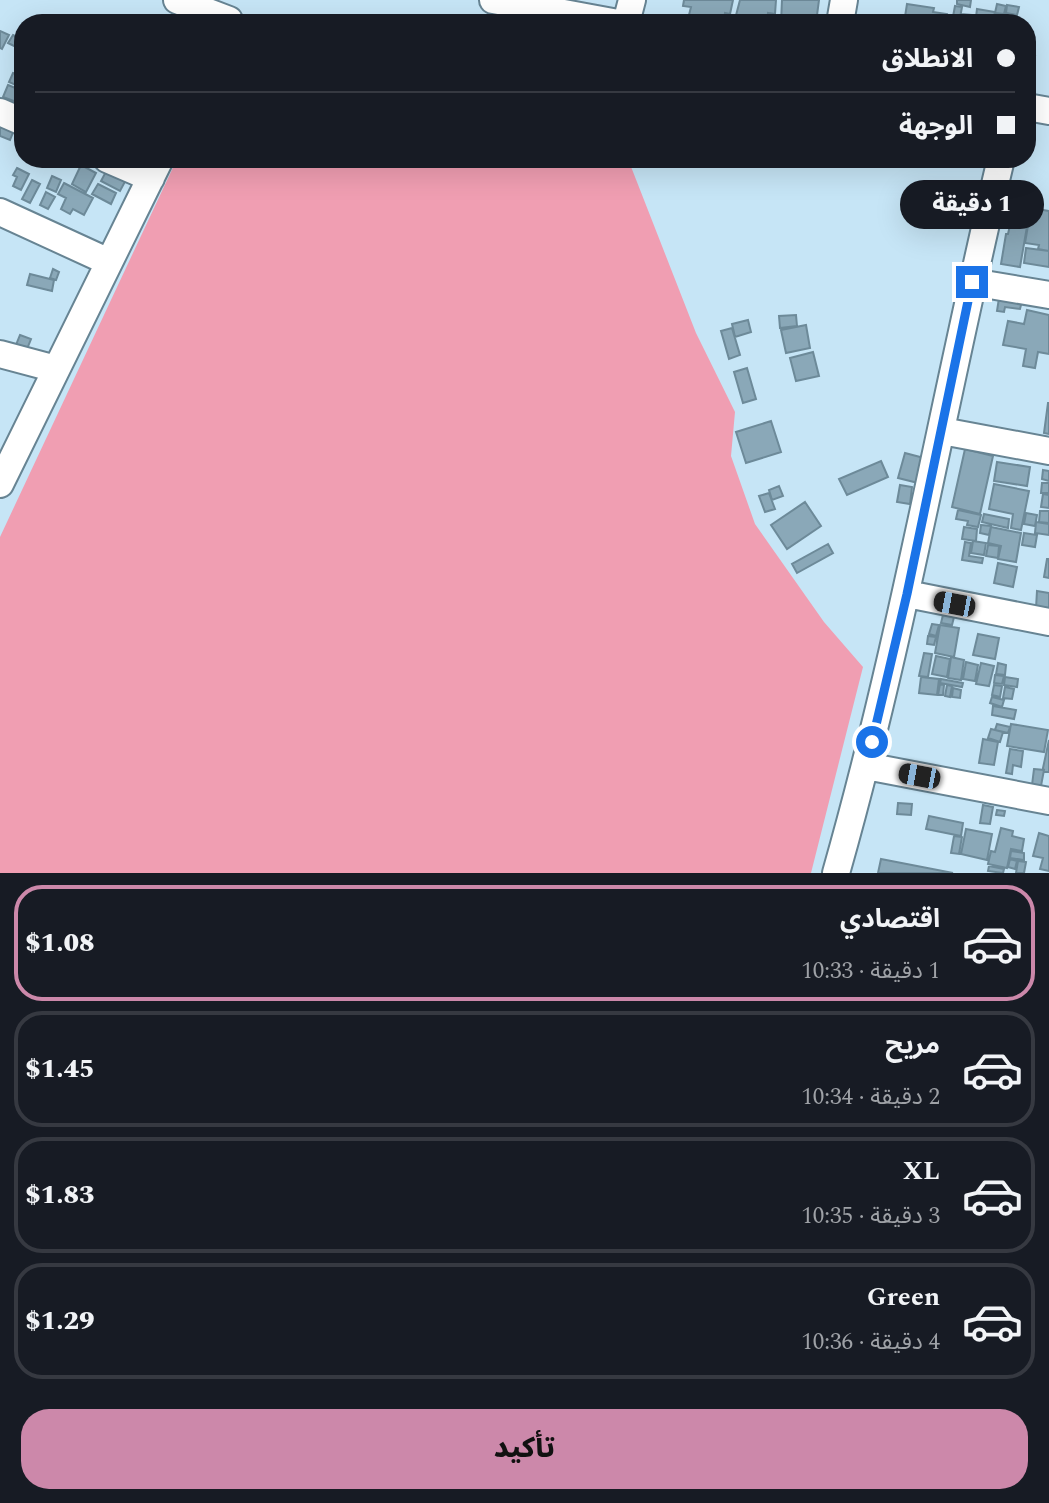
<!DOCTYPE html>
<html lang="ar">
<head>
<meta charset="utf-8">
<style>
  body { margin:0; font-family:Spectral,"Noto Sans Arabic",serif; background:#20242c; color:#f1f3f6; direction:rtl; height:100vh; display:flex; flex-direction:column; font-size:26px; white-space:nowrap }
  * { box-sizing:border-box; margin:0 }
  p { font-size:23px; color:#9ea1a6 }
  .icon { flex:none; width:38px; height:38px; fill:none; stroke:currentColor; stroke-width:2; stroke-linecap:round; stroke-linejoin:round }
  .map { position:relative; height:873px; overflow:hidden; direction:ltr }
  .panel { display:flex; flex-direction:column; background:#171b24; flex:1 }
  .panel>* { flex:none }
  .guide { position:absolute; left:14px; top:14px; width:1022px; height:154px; border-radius:28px; box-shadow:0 7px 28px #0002; direction:rtl; display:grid; align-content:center; height:154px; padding:0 21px; background:#171b24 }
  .end { position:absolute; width:32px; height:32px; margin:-16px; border:9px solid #1a73e8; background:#fff; box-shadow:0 0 0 4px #fff }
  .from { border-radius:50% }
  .bubble { position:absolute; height:49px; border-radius:24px; background:#171b24; box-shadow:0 7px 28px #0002; font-size:23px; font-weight:800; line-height:49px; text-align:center; direction:rtl }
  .car { position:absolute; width:21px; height:42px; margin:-21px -10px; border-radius:9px; box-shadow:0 0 5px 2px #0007; background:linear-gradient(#222 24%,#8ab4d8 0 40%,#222 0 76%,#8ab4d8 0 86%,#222 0) }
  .guide b { display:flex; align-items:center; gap:24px; height:66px; font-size:26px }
  .guide b+b { border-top:2px solid #363941 }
  .guide i { width:18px; height:18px; background:#f1f3f6 }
  ul { padding:12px 0 0; list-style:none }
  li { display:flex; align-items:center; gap:21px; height:116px; margin:0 14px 10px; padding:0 7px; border:4px solid #363941; border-radius:28px }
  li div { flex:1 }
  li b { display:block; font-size:26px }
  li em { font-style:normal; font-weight:800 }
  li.current { border-color:#c8a }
  li>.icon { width:63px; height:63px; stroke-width:1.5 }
  .action { display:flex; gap:14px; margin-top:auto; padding:14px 21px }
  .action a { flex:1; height:80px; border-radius:28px; background:#c8a; color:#111; font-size:28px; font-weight:800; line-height:80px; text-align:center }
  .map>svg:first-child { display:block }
  .green { fill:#f09eb2 }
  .building { fill:#8aa8b8; stroke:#6d8a99; stroke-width:2 }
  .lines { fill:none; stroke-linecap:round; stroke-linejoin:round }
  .minor-casing { stroke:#678493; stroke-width:30 }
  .minor { stroke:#fff; stroke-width:26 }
  .route { stroke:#1a73e8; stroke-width:9 }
</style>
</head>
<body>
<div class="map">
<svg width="1049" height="873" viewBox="0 0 1049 873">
  <rect width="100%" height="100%" fill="#c6e5f6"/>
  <!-- green -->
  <path class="green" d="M177,159H628L696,333L735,412L731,456L755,524L824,622L863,667L811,873H0V537Z"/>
  <!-- building -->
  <path class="building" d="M684,0H733L730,14L725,13L724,21L689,15L691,7L683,6Z
    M740,0H776L775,14L768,13L767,23H734Z
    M782,0H819L816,23H781Z
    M957,0H971L970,7L957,4Z
    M907,4L934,8L933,12L947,14L946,23H904Z
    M997,4L1006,6L1004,14L995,13Z
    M1007,5L1019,7L1017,15L1006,13Z
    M955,6L962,7L959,23L952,22Z
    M977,9L995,12L993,20L976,17Z
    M961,14L971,15L970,22L981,23H960Z
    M0,31L9,35L2,49L0,48Z
    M13,35L23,40L18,48L8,43Z
    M1027,55L1035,56L1030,80H1027Z
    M13,73L22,76L18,86L9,82Z
    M8,85L23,91L19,103L3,97Z
    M0,123L14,130L10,140L0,136Z
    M81,165L96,173L86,192L72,184Z
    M109,166L128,176L120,191L101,181Z
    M17,168L29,174L21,190L13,186L17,177L13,175Z
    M52,176L61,180L56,192L47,188Z
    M32,180L40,184L30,203L22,199Z
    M64,183L93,198L84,215L73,209L70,214L61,209L66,198L58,194Z
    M98,184L116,193L111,204L92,194Z
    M46,192L55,197L48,209L40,205Z
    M1031,208L1049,211V251L1038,249L1039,245L1025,243Z
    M1016,213L1029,215L1020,267L1001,264L1006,234H1008L1010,225L1014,226Z
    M1026,248L1049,251V267L1024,263Z
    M53,269L59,272L56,280L50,278Z
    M30,274L54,280L52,291L27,285Z
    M999,298L1022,301L1020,309L1005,307L1004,312L997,311Z
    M1027,310L1049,315V354L1038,352L1035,368L1023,366L1026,349L1003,345L1008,321L1024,324Z
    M796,315L797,326L780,328L779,316Z
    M748,320L751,332L735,337L732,324Z
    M806,325L810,348L786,353L781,330Z
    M732,328L740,355L729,359L721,331Z
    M20,335L31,339L27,349L16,345Z
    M813,352L819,376L796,381L790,358Z
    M747,368L756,399L743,403L734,372Z
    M1048,403H1049V434L1044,433Z
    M771,421L781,452L746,463L736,432Z
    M965,449L993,456L980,514L952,507Z
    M905,453L924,458L918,483L898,478Z
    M881,461L888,477L847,495L839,479Z
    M997,462L1030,467L1027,486L994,481Z
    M1043,470L1049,471V481L1042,479Z
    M1042,483H1049V493H1041Z
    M994,484L1029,491L1021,530L1011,528L1013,514L989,509Z
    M900,485L912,487L910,504L897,502Z
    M779,486L783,496L772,500L769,490Z
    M769,493L775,509L765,512L759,496Z
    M1043,494L1049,495V508L1041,507Z
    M805,502L821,526L787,549L771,525Z
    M958,510L981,515L978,527L967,525L968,521L956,519Z
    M1040,511H1049V523L1039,522Z
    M1026,513L1037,515L1035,526L1024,524Z
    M984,514L1009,519L1008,528L982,522Z
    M1036,522L1049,524V535L1035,533Z
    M981,525L991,526L989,535L980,533Z
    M964,527L977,529L976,541L962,539Z
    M991,527L1021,533L1016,562L998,559L1001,546L988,543Z
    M1024,533L1037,535L1035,547L1022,545Z
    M973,541L986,543L984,555L971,553Z
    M965,542L971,543L969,556L983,558L982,563L962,560Z
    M828,544L833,553L797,573L792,564Z
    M988,545L999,546L998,558L986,556Z
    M1047,559H1049V578L1044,577Z
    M998,563L1017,567L1013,587L994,583Z
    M1037,591L1049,593V609L1036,608Z
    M943,615L954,617L952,625L941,623Z
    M932,624L939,625L936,636L929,634Z
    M940,625L959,628L954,657L935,653Z
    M978,634L999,638L995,659L973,655Z
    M928,636L936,637L934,645L927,644Z
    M924,653L932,654L928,677L919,676Z
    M936,656L950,659L947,677L932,674Z
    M951,657L964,660L961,680L948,678Z
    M966,662L978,665L975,681L963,679Z
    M981,663L994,666L989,686L976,684Z
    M998,663L1006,665L1005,675L996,674Z
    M995,675L1004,676L1002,684L994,683Z
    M921,677L939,679L937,695L919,693Z
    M1005,677L1018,679L1017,687L1004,685Z
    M941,679L963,683L962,687L940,683Z
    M940,684L944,685L943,695H938Z
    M947,685L952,686L950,697L945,696Z
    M994,685L1002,686L1000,697L992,695Z
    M1005,687L1014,689L1012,699L1003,698Z
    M953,688L961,690L960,698L952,697Z
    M992,697L1004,700L1002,707L990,703Z
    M993,706L1016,710L1014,719L992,715Z
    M997,724L1010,727L1008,733L995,730Z
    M1011,724L1048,730L1044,752L1007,746Z
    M991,729L1003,732L1000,742L988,738Z
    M983,739L998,742L994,765L979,763Z
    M1049,740V772H1044L1043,768Z
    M1010,749L1023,751L1021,767L1013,765L1012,774L1006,773Z
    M1034,769L1044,770L1041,786L1032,785Z
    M898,803L912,804L911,815L897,814Z
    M983,805L993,807L990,824L980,823Z
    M997,810L1005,811L1004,816L996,815Z
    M929,816L963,823L961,836L926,829Z
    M1001,828L1013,831L1012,836L1024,839L1022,851L1011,849L1007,868L988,864L991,851L995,852Z
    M966,829L992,834L987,860L961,854Z
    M1039,833L1049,836V871L1040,869L1043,858L1033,856Z
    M954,836L962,837L959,854L951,853Z
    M1011,851L1024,853V860L1010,858Z
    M881,859L953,873H878Z
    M1010,859L1017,861L1015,869L1008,867Z
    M1018,861L1026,862L1024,873H1016Z
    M989,866L1004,869L1003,873L988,871Z"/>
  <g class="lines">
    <defs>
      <path id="minor" d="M177,0L229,20
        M493,0L618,23
        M626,23L632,0
        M840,23L844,0
        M1027,107L1049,111
        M0,112L23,122
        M107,159L151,178
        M0,212L109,262
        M972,282L1049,295
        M0,354L56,369
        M942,431L1049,451
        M0,484L160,159
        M907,594L1049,622
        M866,766L1049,801
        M836,873C903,638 944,397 1001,159"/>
    </defs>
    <!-- minor casing -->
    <use href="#minor" class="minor-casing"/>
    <!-- minor -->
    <use href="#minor" class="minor"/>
  </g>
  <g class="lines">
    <!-- route -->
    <path class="route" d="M872,742L907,594L972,282"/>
  </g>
</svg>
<i class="end from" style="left:872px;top:742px"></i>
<i class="end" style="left:972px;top:282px"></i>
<div class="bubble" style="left:900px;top:180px;width:144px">1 دقيقة</div>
<i class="car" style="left:954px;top:604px;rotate:281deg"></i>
<i class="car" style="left:919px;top:776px;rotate:281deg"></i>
<div class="guide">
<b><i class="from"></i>الانطلاق</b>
<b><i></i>الوجهة</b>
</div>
</div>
<section class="panel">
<ul>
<li class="current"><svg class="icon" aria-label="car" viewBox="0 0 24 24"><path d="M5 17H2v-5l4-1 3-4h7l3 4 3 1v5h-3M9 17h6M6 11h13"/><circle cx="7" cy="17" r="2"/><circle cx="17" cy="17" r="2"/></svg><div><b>اقتصادي</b><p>1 دقيقة · 10:33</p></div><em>$1.08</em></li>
<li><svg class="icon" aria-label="car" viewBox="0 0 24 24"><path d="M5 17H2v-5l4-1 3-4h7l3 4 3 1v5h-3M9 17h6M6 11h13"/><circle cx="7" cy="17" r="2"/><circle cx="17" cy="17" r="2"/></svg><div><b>مريح</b><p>2 دقيقة · 10:34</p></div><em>$1.45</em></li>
<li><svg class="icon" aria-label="car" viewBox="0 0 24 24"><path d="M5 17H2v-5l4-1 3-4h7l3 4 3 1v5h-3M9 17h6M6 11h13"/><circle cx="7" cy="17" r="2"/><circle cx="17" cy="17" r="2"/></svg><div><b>XL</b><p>3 دقيقة · 10:35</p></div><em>$1.83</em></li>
<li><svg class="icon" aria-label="car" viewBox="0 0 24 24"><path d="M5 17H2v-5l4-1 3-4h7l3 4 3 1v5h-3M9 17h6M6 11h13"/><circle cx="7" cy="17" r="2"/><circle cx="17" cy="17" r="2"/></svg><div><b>Green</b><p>4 دقيقة · 10:36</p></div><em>$1.29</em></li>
</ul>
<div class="action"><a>تأكيد</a></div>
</section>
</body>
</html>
